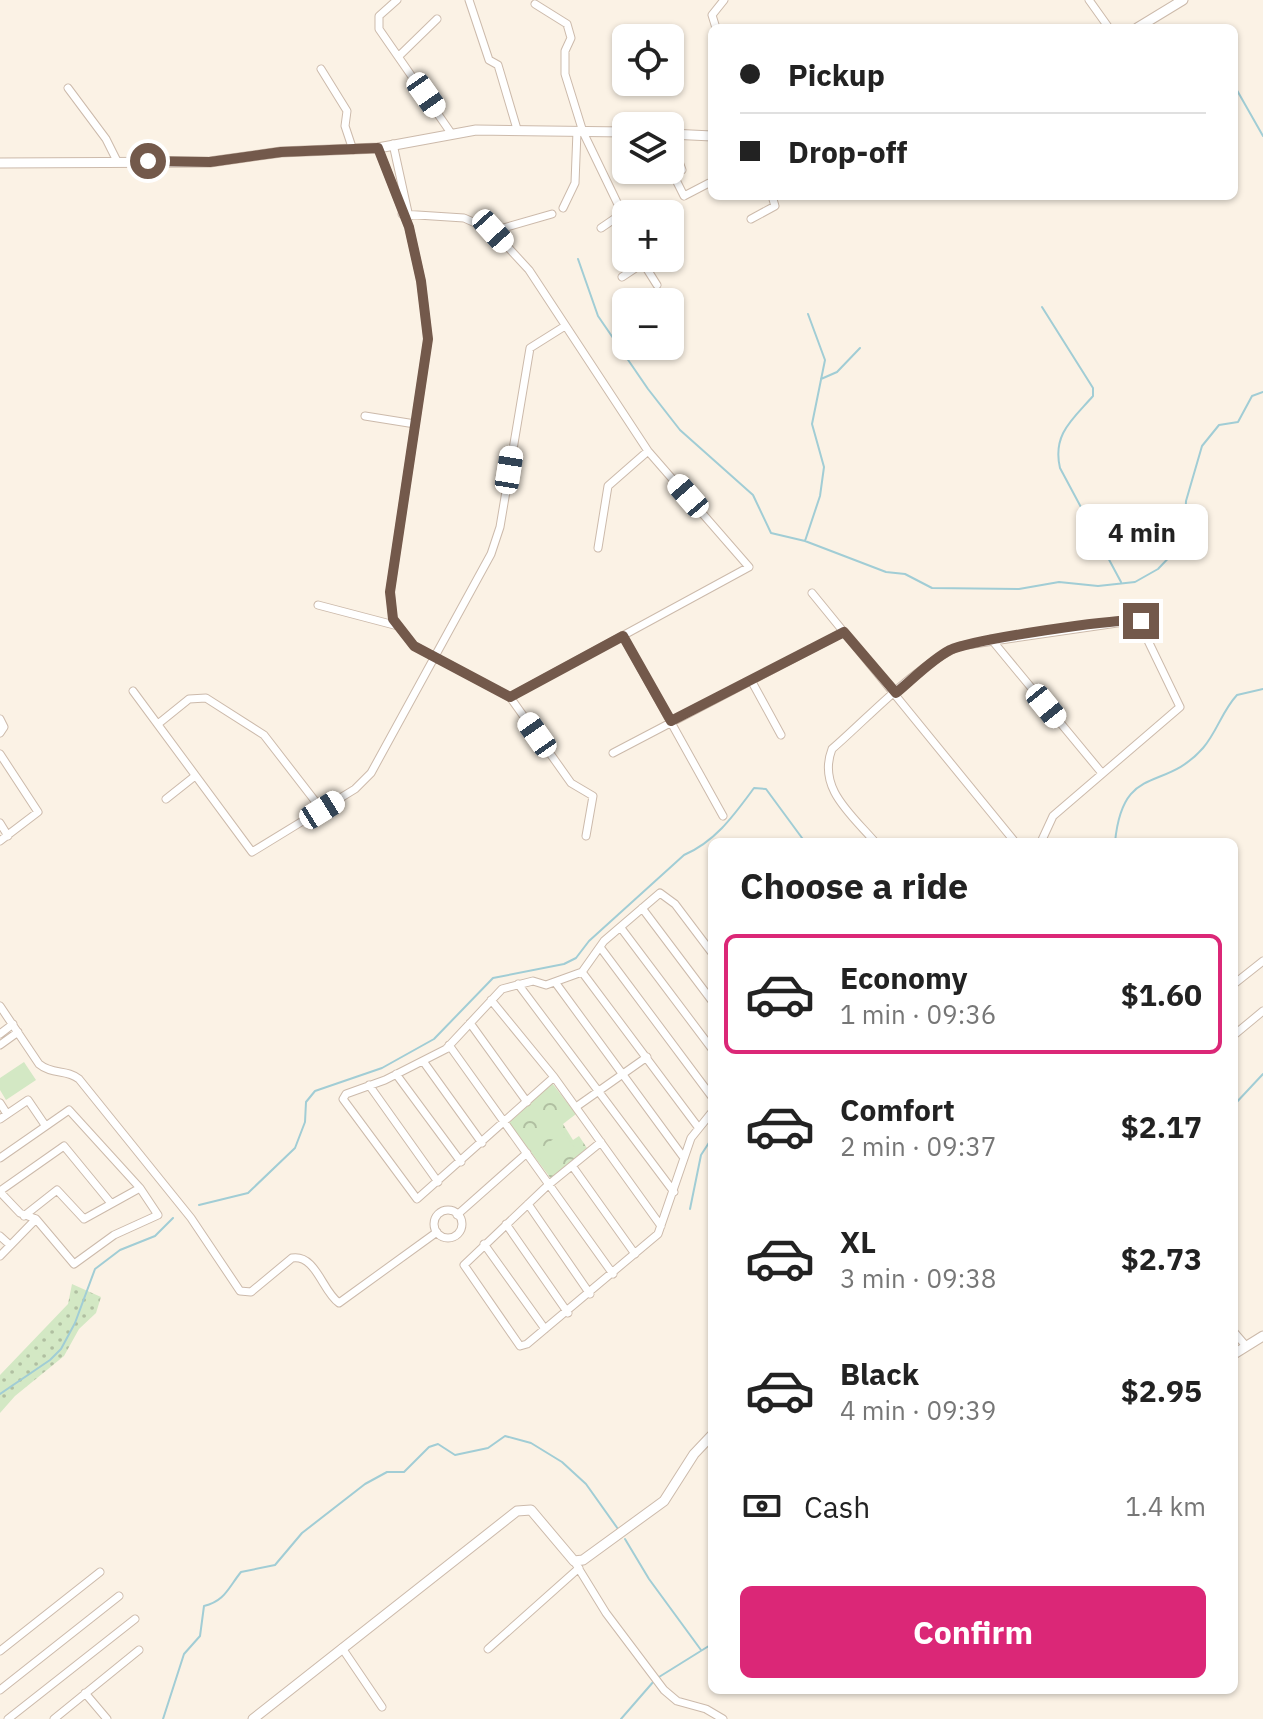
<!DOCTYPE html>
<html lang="en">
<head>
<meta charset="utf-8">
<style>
  body { margin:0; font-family:"IBM Plex Sans",sans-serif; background:#f2f2f2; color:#222; height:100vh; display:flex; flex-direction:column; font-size:30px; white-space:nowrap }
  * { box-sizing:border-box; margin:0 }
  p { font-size:26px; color:#767676 }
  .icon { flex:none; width:44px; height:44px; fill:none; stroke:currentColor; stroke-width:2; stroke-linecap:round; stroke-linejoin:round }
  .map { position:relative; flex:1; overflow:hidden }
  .sheet { position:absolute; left:708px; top:838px; width:530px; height:856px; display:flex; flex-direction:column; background:#fff; border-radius:12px; box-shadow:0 2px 6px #0004 }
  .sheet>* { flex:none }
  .hud { position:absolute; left:708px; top:24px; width:530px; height:176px; border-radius:12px; box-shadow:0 2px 6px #0004; display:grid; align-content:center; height:176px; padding:0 32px; background:#fff }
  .controls { position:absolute; left:612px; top:24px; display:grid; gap:16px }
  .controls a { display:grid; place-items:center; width:72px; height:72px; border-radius:12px; background:#fff; box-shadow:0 2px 6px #0004; font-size:40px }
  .end { position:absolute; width:36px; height:36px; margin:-18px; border:10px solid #73594b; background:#fff; box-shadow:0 0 0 4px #fff }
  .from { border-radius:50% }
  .bubble { position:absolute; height:56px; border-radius:12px; background:#fff; box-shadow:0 2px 6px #0004; font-size:26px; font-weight:800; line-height:56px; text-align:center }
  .car { position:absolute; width:24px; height:48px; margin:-24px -12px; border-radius:10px; box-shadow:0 0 6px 2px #0007; background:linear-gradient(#fff 24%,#345 0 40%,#fff 0 76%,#345 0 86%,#fff 0) }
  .hud b { display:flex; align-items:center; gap:28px; height:76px; font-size:30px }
  .hud b+b { border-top:2px solid #e0e0e0 }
  .hud i { width:20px; height:20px; background:#222 }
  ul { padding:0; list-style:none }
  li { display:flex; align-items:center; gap:24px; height:120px; margin:0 16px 12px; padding:0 16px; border:4px solid transparent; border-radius:12px }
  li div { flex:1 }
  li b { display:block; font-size:30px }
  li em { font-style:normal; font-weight:800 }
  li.active { border-color:#db2777 }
  li>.icon { width:72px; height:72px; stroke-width:1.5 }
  h2 { padding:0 32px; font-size:36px; line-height:96px }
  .pay { display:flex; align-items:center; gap:20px; height:88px; padding:0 32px; font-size:30px }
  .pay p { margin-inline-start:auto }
  .button { display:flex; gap:16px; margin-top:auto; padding:16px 32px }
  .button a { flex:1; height:92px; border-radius:12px; background:#db2777; color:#fff; font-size:32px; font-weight:800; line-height:92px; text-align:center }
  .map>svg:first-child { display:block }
  .grass { fill:url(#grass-dots) }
  .forest { fill:url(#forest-crowns) }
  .garden { fill:#d3e8c4 }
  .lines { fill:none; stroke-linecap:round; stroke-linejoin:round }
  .stream { stroke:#a1cdd5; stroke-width:2 }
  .minor-casing { stroke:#ccbaab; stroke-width:9 }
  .tertiary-casing { stroke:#ccbaab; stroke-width:11 }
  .minor { stroke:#fff; stroke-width:7 }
  .tertiary { stroke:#fff; stroke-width:9 }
  .route { stroke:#73594b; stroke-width:10 }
</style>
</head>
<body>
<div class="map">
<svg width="1263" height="1719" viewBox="0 0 1263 1719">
  <defs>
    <pattern id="grass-dots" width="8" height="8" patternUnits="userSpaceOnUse" patternTransform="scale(2)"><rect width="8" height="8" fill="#d3e8c4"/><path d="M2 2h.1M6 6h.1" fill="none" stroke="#b0bfa1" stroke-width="1.8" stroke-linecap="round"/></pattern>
    <pattern id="forest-crowns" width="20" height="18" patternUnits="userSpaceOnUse" patternTransform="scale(2)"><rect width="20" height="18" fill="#d3e8c4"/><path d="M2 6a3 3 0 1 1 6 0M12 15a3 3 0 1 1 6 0" fill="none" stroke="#b0bfa1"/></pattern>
  </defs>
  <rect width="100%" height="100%" fill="#fbf2e5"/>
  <!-- grass -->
  <path class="grass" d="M72,1284L101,1297L96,1313L79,1329L64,1356L15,1396L0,1413V1375L68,1304Z"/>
  <!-- forest -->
  <path class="forest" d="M552,1083L576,1114L563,1124L573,1140L579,1136L587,1148L552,1180L509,1123Z"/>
  <!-- garden -->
  <path class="garden" d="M24,1062L36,1080L6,1100L0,1090V1078Z
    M563,1132L575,1148L547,1168L536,1152Z"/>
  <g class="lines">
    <!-- stream -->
    <path class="stream" d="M1234,85L1263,136
      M578,259L598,316L648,389L680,430L753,495L771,533L805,541L886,572L905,574L932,588L1019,589L1059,582L1098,586L1135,582L1158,569L1178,548L1185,530L1186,501L1202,446L1219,425L1238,422L1252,396L1263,392
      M1042,307L1093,388V396C1073,419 1052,434 1060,468L1121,582
      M821,379L837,372L860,348
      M805,541L820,496L824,467L812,424L825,360L808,314
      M1115,842C1123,762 1164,793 1203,748C1217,732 1222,711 1237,695L1263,689
      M1234,1105L1263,1074
      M199,1205L248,1193L295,1148L305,1122L306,1102L315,1091L382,1068L434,1039L493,978L564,964L576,958L589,941L684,855C716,841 734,815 754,788L766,789L805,842
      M690,1209L701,1155L712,1138
      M0,1394L50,1360L61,1349L75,1323L95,1269L120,1250L155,1236L173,1218
      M625,1539L649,1579L701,1650
      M659,1677L712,1644
      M163,1719L184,1654L200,1636L204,1606C225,1601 228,1588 241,1572L275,1565L302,1533L365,1484L387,1472H404L429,1447L438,1444L455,1455L488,1448L505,1436L531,1443L562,1462L586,1484L618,1529
      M621,1719L654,1681"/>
    <defs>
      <path id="minor" d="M397,0L379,16V29L451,133
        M469,0L489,60L498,65L517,129
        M1089,0L1109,28
        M535,4L567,24L571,38L565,51V74L583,132L626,221
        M716,28L712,15L724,0
        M399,56L437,19
        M321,69L347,111L345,126L353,150
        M68,88L106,139L117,161
        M670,136L682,170
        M393,144L409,217
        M378,148L409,227L421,281L428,339L390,592L393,619L414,646L510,697L571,783L593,796L586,836
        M670,168L684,196L709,183
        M563,208L575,183L577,131
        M402,214L464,218L493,231L529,270L648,451L749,567L510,697
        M751,219L775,206L772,196
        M601,228L623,213
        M493,231L552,214
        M640,258L657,285
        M622,277L637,267V258
        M365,416L415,424
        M598,548L608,486L648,451
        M812,593L1015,842
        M318,605L398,626
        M623,636L723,816
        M991,639L1101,772
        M751,680L781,735
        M133,691L252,852L355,789L371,773L491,554L500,527L530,348L565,326
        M0,719L4,727L0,733
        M158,724L189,699L206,698L264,735L322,810
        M613,753L844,632
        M0,754L38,812L0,841
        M166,799L195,776
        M0,823L8,836
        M875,842C851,814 817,788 832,749C869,717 915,666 960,646L1138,620L1180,707L1053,816L1041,842
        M642,908L712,1001
        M621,928L712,1049
        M600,947L712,1097
        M582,972L698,1127
        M555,982L684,1158
        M518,984L674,1192
        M1234,984L1263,961
        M491,1000L554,1077L661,1226
        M0,1006L39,1064C52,1075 67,1069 79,1079L191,1218L240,1291L251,1292L292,1258C316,1254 322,1291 339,1303L437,1232
        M470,1023L527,1102
        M0,1034L13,1024
        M1234,1035L1263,1011
        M0,1045L18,1032
        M449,1045L613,1274
        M423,1061L482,1143
        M396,1074L461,1162
        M554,1077L417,1199L343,1099L346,1094L385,1080L446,1049L502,989L533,981L546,985L582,972L604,941L660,893L675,904L712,953
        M369,1085L438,1182
        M0,1103L7,1114
        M576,1107L647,1057
        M0,1119L28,1100L45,1125
        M601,1142L547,1186L464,1265L520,1346L527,1344L658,1234L691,1138L712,1112
        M0,1158L69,1110L140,1188L158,1215L114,1235L74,1264L36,1219L20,1213L0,1192
        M573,1167L635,1254
        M0,1191L64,1146L110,1202
        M528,1204L590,1294
        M434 1224a14 14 0 1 1 28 0a14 14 0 1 1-28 0Z
        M457,1215L527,1153
        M24,1216L57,1190L84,1219L140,1188
        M506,1224L568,1313
        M0,1236L10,1245
        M484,1244L545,1329
        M0,1256L36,1219
        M1234,1332L1246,1346
        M574,1561L606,1613L664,1690L677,1701L706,1709L723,1719
        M342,1648L382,1707
        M488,1649L579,1568
        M0,1651L100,1572
        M0,1690L119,1596
        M85,1693L107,1719
        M8,1719L135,1619
        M54,1719L139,1650"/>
      <path id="tertiary" d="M1137,28L1183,0
        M670,134L712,136
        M0,163L210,162L281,152L378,148L476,130L626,132
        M1234,1354L1263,1336
        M253,1719L517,1511L531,1510L574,1561L583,1560L664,1501L694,1454L712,1435"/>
    </defs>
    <!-- minor casing -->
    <use href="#minor" class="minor-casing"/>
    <!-- tertiary casing -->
    <use href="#tertiary" class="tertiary-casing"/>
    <!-- minor -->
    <use href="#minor" class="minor"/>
    <!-- tertiary -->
    <use href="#tertiary" class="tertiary"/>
  </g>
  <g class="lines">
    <!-- route -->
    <path class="route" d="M148,161L210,162L281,152L378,148L409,227L421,281L428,339L390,592L393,619L414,646L510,697L623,636L671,721L844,632L896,693C913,679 931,660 950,650C971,640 1120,617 1141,621"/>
  </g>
</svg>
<div class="controls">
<a><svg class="icon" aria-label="locate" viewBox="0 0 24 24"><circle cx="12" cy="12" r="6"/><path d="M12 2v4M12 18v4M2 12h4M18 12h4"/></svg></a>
<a><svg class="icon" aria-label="layers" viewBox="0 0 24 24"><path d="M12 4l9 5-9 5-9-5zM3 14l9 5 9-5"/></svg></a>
<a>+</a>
<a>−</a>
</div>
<i class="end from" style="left:148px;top:161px"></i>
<i class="end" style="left:1141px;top:621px"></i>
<div class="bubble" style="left:1076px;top:504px;width:132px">4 min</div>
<i class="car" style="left:426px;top:95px;rotate:145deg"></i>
<i class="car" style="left:493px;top:231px;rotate:138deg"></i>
<i class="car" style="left:509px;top:470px;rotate:9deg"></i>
<i class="car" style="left:688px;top:496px;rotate:319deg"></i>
<i class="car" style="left:1046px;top:706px;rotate:141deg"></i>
<i class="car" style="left:537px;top:735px;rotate:325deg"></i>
<i class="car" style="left:322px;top:810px;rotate:58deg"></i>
<div class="hud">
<b><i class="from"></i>Pickup</b>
<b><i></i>Drop-off</b>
</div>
<section class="sheet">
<h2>Choose a ride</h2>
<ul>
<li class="active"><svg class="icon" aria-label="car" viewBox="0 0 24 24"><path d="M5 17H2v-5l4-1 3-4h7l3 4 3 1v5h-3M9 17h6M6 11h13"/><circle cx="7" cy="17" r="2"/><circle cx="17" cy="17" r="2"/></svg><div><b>Economy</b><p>1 min · 09:36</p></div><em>$1.60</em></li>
<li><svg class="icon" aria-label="car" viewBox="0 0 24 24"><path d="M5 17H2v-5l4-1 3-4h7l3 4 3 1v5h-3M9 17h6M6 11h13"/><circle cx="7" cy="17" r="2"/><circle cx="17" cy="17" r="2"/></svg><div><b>Comfort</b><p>2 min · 09:37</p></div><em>$2.17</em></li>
<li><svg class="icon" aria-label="car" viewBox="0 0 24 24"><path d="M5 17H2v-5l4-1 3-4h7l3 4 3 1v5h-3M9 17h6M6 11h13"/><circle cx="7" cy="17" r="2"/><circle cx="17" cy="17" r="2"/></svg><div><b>XL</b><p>3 min · 09:38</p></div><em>$2.73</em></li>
<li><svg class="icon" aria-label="car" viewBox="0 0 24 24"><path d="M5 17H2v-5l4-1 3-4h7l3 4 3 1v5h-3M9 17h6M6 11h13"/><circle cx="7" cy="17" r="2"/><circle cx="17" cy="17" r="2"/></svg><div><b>Black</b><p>4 min · 09:39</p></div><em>$2.95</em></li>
</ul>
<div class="pay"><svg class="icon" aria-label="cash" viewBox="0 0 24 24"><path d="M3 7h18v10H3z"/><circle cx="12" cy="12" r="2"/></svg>Cash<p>1.4 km</p></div>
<div class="button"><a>Confirm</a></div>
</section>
</div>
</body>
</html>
